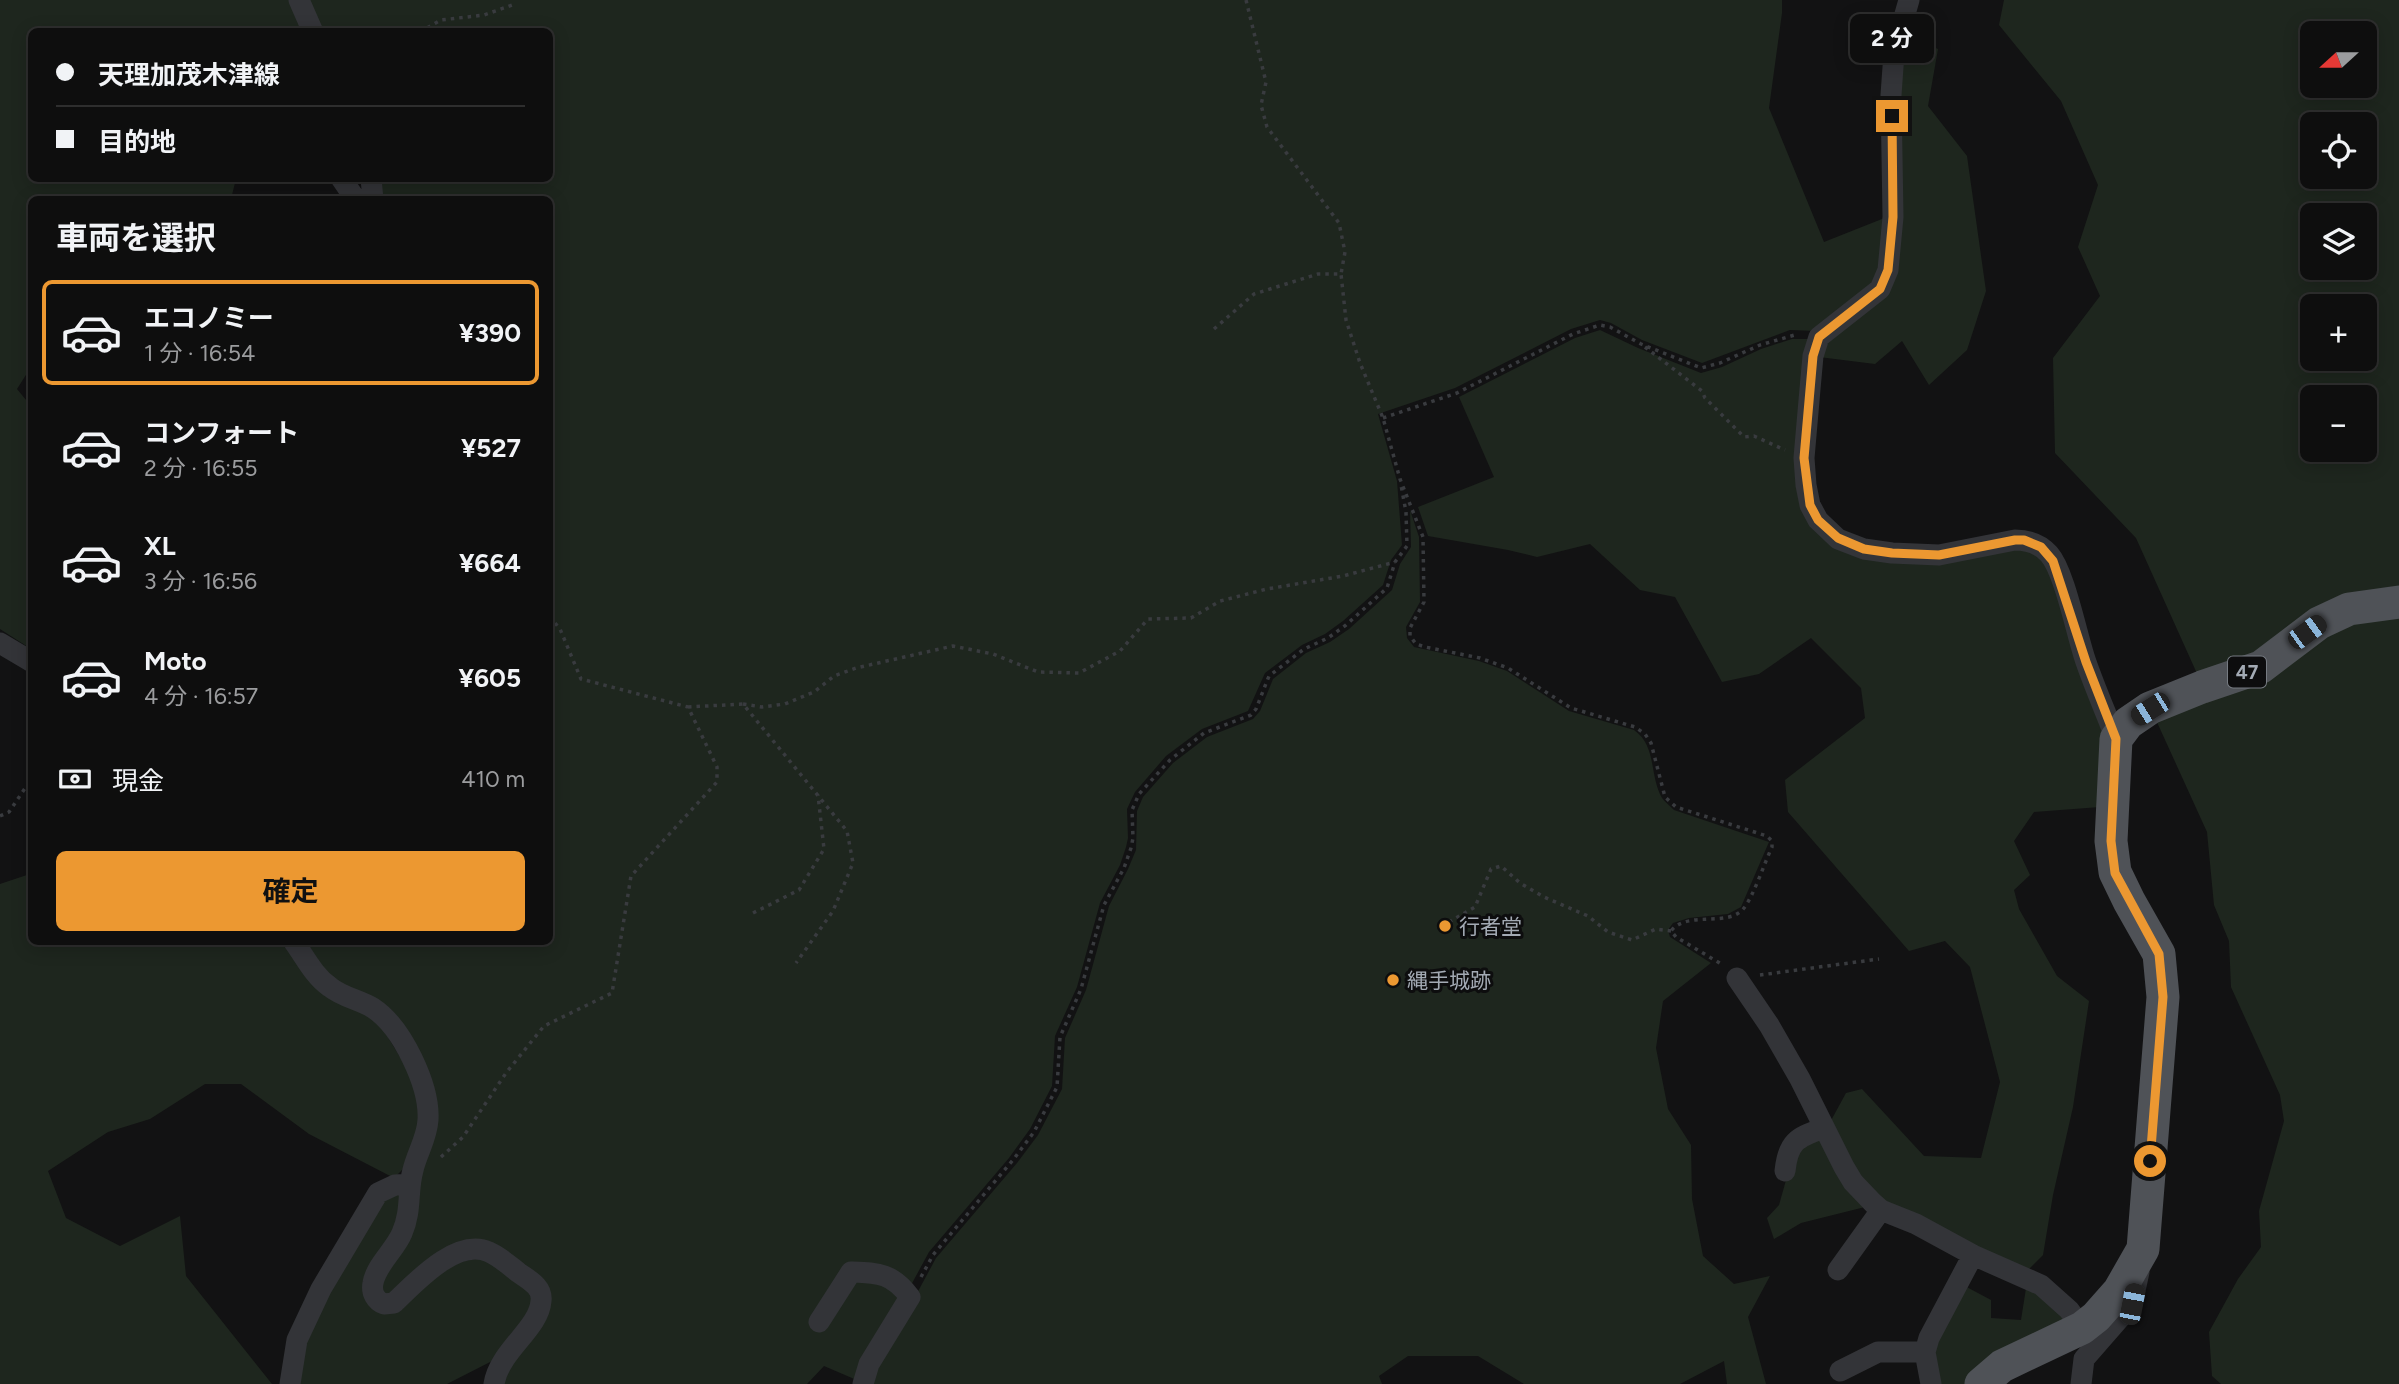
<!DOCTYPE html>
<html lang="ja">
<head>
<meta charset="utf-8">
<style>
  body { margin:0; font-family:Figtree,"Noto Sans JP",sans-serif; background:#171717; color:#f1f3f6; height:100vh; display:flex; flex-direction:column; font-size:26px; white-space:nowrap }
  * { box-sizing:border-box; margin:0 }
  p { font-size:23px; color:#9b9c9e }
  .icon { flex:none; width:38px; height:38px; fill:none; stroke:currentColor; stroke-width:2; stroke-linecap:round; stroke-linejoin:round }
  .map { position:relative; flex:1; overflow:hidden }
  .details { position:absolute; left:28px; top:196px; width:525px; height:749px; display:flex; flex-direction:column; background:#0e0e0e; border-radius:10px; box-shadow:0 4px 18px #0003,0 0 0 2px #2e2e2e }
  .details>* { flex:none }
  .hud { position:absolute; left:28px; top:28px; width:525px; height:154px; border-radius:10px; box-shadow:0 4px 18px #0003,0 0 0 2px #2e2e2e; display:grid; align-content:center; height:154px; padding:0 28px; background:#0e0e0e }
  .needle { width:46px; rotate:249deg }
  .controls { position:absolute; left:2300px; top:21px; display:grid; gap:14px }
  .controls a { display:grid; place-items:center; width:77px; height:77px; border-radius:10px; background:#0e0e0e; box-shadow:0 4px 18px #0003,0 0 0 2px #2e2e2e; font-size:35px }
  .end { position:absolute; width:32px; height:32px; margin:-16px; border:9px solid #ec9831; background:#111; box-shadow:0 0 0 4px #111 }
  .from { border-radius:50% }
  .bubble { position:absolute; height:49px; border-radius:10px; background:#0e0e0e; box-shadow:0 4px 18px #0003,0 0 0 2px #2e2e2e; font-size:23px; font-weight:700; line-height:49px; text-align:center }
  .car { position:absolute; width:21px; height:42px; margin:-21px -10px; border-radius:9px; box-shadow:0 0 5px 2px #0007; background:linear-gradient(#222 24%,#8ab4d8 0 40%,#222 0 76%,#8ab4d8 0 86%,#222 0) }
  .hud b { display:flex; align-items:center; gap:24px; height:66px; font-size:26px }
  .hud b+b { border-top:2px solid #2e2e2e }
  .hud i { width:18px; height:18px; background:#f1f3f6 }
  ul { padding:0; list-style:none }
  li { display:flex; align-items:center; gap:21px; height:105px; margin:0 14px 10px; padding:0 14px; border:4px solid transparent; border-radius:10px }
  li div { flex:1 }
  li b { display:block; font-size:26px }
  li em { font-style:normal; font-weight:700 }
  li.selected { border-color:#ec9831 }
  li>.icon { width:63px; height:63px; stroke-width:1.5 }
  h2 { padding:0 28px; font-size:32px; line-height:84px }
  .pay { display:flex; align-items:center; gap:18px; height:77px; padding:0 28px; font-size:26px }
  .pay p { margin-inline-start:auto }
  .primary-button { display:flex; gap:14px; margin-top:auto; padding:14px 28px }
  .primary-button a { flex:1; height:80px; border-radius:10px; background:#ec9831; color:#111; font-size:28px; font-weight:700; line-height:80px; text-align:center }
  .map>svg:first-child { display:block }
  .green { fill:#1e261e; fill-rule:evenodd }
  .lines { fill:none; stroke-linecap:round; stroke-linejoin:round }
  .path { stroke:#393b3f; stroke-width:3.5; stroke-dasharray:3.5 5; stroke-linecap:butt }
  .street { stroke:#333438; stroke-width:21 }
  .primary { stroke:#4f5257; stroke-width:33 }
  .route { stroke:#ec9831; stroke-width:9 }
  .poi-dot { fill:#ec9831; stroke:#0d0d0e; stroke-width:2.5 }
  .labels { text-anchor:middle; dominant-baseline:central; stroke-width:6; stroke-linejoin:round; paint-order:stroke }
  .shield { fill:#0d0d0e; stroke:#767b82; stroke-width:2 }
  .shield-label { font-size:19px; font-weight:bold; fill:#a3aab4 }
  .poi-label { font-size:21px; fill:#a3aab4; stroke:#0d0d0e; text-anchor:start }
</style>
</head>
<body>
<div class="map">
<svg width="2399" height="1384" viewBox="0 0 2399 1384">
  <rect width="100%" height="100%" fill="#121213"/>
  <!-- green -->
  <path class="green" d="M0,0H291L304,31L32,32V178L236,179L231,199L32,200L31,367L17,389L31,406V649L0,629Z
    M308,0H1782V13L1769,108L1824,242L1887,217L1875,285L1816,331L1790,330L1702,363L1642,340L1611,323L1600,320L1571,329L1455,388L1378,414L1397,481L1402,545L1391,560L1383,585L1343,621L1325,634L1302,645L1265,673L1248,711L1202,729L1166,756L1135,792L1127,809L1128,838L1126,847L1120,865L1100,903L1077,987L1055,1036L1052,1086L1030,1129L1009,1158L929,1252L859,1381L824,1366L807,1384H501L548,1303L491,1245L390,1297L379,1291L428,1151L408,1039L335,983L302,942H550V200L381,199L379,179L550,178V32L322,31Z
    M2004,0H2399V586L2269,651L2199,678L2136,538L2055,453L2053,358L2100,296L2078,247L2098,185L2061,101L1999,25ZM2312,33H2364V86H2312ZM2312,124H2364V177H2312ZM2312,215H2364V268H2312ZM2312,306H2364V359H2312ZM2312,397H2364V450H2312Z
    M1905,35L1938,49L1928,106L1967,156L1986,291L1967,350L1929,385L1902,341L1875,364L1819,357L1825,341L1885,292L1897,95Z
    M1600,330L1638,348L1701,373L1722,367L1761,349L1792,339H1809L1798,458L1835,544L2023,547L2048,564L2103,733L2100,807L2034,812L2014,841L2030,875L2014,890L2019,909L2057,976L2089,1001L2073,1107L2053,1195L2043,1255L2027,1271L1876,1199L1828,1126L1846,1093L1862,1089L1924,1156L1981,1158L2000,1082L1970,967L1945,941L1909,951L1788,812L1785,780L1865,718L1861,688L1811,638L1759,674L1722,682L1675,597L1640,590L1590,544L1537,557L1508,550L1428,536L1418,507L1494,477L1459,397L1575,338Z
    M1410,510L1419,537L1420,602L1406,627L1407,638L1414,647L1479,661L1507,671L1569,711L1634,730C1657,746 1649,775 1662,798C1665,802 1670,806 1674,810L1769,842L1741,907L1728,914L1689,918L1673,923L1668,930L1670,937L1711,963L1663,1001L1656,1048L1668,1109L1691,1145L1692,1199L1703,1256L1734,1284L1770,1276L1748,1317L1766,1384H1727L1724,1361L1680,1384H1524L1478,1356H1408L1379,1376L1382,1384H868L936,1258L1017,1163L1038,1135L1062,1089L1065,1038L1086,990L1109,906L1128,869L1136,850L1137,811L1143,797L1173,763L1207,737L1253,719L1260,711L1273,679L1306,653L1330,642L1349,629L1392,590L1400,564L1411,547Z
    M2399,615V1384H2221L2212,1376L2209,1332L2238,1279L2261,1247L2259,1211L2284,1121L2280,1095L2231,987L2229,941L2214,905L2207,832L2156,720L2353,621Z
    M27,875L31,879L32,942H286L377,1019L414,1080L422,1122L403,1169L394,1178L309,1134L241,1084H205L150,1119L108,1132L48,1171L66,1218L120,1246L180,1216L186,1276L272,1384H0V884Z
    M1822,1135L1869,1206L1801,1223L1774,1239L1767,1218L1779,1205L1790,1166L1801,1147Z
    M397,1193L403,1198L370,1305C392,1294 466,1251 486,1260C502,1266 517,1282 531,1292V1309L494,1360L447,1384H298L304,1342L328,1293L384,1199Z
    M2027,1282L2065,1313L2061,1325L1966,1384H1936L1934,1340L1961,1284L1991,1300V1318L2021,1320Z"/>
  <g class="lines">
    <!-- path -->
    <path class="path" d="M1246,0L1266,82L1261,105L1267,127L1339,223L1345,252L1341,274
      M420,32L441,20L484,15L515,4
      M1214,329L1254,294L1318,274H1341L1346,320L1360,363L1383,418L1400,479L1423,537L1424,602L1410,628V636L1416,644L1425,647L1480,658L1508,668L1571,708L1635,727L1645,734L1651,743L1665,797L1676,807L1767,836L1772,841V847C1764,864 1754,895 1744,908C1729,928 1687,910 1671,931L1676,937L1723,965
      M1645,347L1702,391L1705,398L1744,437L1754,436L1785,450
      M1383,418L1457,393L1573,334L1600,325L1610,327L1641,344L1701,368L1720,363L1760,345L1798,334
      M743,704L762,707L785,704L814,692L834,676L856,668L953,646L993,654L1038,672L1079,673L1120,651L1148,619L1191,618L1220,601L1267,589L1343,576L1395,562
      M688,707L743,704L847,831L853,863L833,911L796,963
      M0,816L9,812L32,778
      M753,913L799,890L824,849L818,795
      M1449,922L1475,907L1491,869L1501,866L1520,883L1544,897L1588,916L1608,932L1632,940L1656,929L1671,931
      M1760,975L1879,959
      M441,1157L463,1137L506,1073L544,1026L612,993L631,876L717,782V767L688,707L581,679L560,629L550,617
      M921,1277L933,1255L1013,1160L1034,1132L1057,1087L1060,1037L1081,989L1104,905L1124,868L1131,848L1133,838L1132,810L1139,794L1170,760L1204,733L1251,715L1256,709L1269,676L1304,649L1328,638L1346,625L1387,588L1395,562L1407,546L1406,512L1401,485"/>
    <!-- street -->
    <path class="street" d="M299,0L313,32
      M1909,0L1894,53L1891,95L1893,217L1888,270L1880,289L1819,337L1813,356L1810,389L1804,458L1806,485L1810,505L1818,520L1838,539L1864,549L1892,553L1939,555L2015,540C2028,540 2040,544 2049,554C2065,572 2077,637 2086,662C2095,688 2106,713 2116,739
      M341,178L356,200
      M371,178L373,200
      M0,643L32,662
      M294,942C305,957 314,976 330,987C342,997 360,1000 373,1008C402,1027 430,1086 428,1120C427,1138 417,1153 413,1170C407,1191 412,1210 402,1233C395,1250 376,1265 373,1283C371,1293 376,1301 384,1304L394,1303C414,1284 456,1237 489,1252C499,1256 510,1266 519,1273C529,1280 543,1287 541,1301C539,1329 499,1351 494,1384
      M1737,978L1769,1025L1800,1079L1844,1167L1853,1182L1873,1203L1881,1210L1916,1224L1973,1255L2041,1285L2069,1310L2082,1328
      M1785,1171C1788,1141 1797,1138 1823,1128
      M1838,1270L1881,1210
      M819,1322L851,1272C879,1273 892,1273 910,1297L869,1364L863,1384
      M1840,1371L1878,1352H1925
      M290,1384L297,1340L321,1289L378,1193L395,1185L410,1184
      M1931,1384L1925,1352L1929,1338L1973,1255
      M2081,1384L2084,1359L2132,1304L2139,1272"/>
    <!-- primary -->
    <path class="primary" d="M1981,1384L2002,1366L2082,1328L2096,1317L2119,1291L2143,1249L2163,997L2159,954L2129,901L2115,872L2111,841L2116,739L2128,723L2150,708L2202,687L2261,667L2319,623L2349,609L2399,602"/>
  </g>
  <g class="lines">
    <!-- route -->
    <path class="route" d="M1892,116L1893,217L1888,270L1880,289L1819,337L1813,356L1804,458L1810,505L1818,520L1838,538L1864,549L1892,553L1939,555L2015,540H2024L2041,547L2053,561L2086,662L2116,739L2111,841L2115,873L2159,954L2163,997L2150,1161"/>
  </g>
  <!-- markers -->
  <g class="poi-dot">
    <circle cx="1445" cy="926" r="7"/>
    <circle cx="1393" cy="980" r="7"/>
  </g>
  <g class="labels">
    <!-- shield labels -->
    <rect class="shield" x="2228" y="656.5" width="38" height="31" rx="5"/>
    <g class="shield-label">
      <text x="2247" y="672">47</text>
    </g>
    <!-- poi labels -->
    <g class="poi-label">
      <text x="1459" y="926">行者堂</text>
      <text x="1407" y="980">縄手城跡</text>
    </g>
  </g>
</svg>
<div class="controls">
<a><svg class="needle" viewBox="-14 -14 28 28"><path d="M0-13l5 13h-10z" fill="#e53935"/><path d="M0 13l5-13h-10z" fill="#9b9c9e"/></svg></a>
<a><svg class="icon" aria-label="locate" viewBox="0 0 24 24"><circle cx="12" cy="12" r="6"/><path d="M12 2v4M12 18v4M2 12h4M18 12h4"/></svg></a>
<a><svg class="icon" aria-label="layers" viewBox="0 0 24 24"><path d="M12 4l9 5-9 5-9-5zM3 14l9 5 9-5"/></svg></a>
<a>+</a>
<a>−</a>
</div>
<i class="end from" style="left:2150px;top:1161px"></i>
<i class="end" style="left:1892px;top:116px"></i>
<div class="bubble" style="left:1850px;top:14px;width:84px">2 分</div>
<i class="car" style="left:2307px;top:632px;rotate:54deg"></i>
<i class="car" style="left:2150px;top:709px;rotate:238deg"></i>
<i class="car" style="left:2132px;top:1304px;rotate:11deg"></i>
<div class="hud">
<b><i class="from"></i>天理加茂木津線</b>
<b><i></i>目的地</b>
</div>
<section class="details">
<h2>車両を選択</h2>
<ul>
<li class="selected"><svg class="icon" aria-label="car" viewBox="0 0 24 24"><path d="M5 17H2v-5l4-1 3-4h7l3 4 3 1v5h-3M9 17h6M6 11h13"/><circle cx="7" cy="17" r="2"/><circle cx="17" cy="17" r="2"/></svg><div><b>エコノミー</b><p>1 分 · 16:54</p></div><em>¥390</em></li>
<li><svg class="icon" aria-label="car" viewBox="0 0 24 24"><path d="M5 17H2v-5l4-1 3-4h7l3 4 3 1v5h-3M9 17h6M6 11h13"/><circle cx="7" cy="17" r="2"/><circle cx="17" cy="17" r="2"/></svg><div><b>コンフォート</b><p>2 分 · 16:55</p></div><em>¥527</em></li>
<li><svg class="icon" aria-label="car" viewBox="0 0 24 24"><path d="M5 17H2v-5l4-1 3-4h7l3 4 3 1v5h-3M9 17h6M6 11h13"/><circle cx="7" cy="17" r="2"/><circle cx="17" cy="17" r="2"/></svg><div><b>XL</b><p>3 分 · 16:56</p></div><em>¥664</em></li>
<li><svg class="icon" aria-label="car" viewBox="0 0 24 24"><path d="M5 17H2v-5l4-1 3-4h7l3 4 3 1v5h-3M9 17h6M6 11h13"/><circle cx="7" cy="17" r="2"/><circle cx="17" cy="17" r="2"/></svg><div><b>Moto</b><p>4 分 · 16:57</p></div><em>¥605</em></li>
</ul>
<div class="pay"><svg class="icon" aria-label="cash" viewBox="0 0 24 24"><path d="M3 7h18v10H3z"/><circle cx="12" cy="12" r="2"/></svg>現金<p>410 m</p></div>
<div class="primary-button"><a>確定</a></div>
</section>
</div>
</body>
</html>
